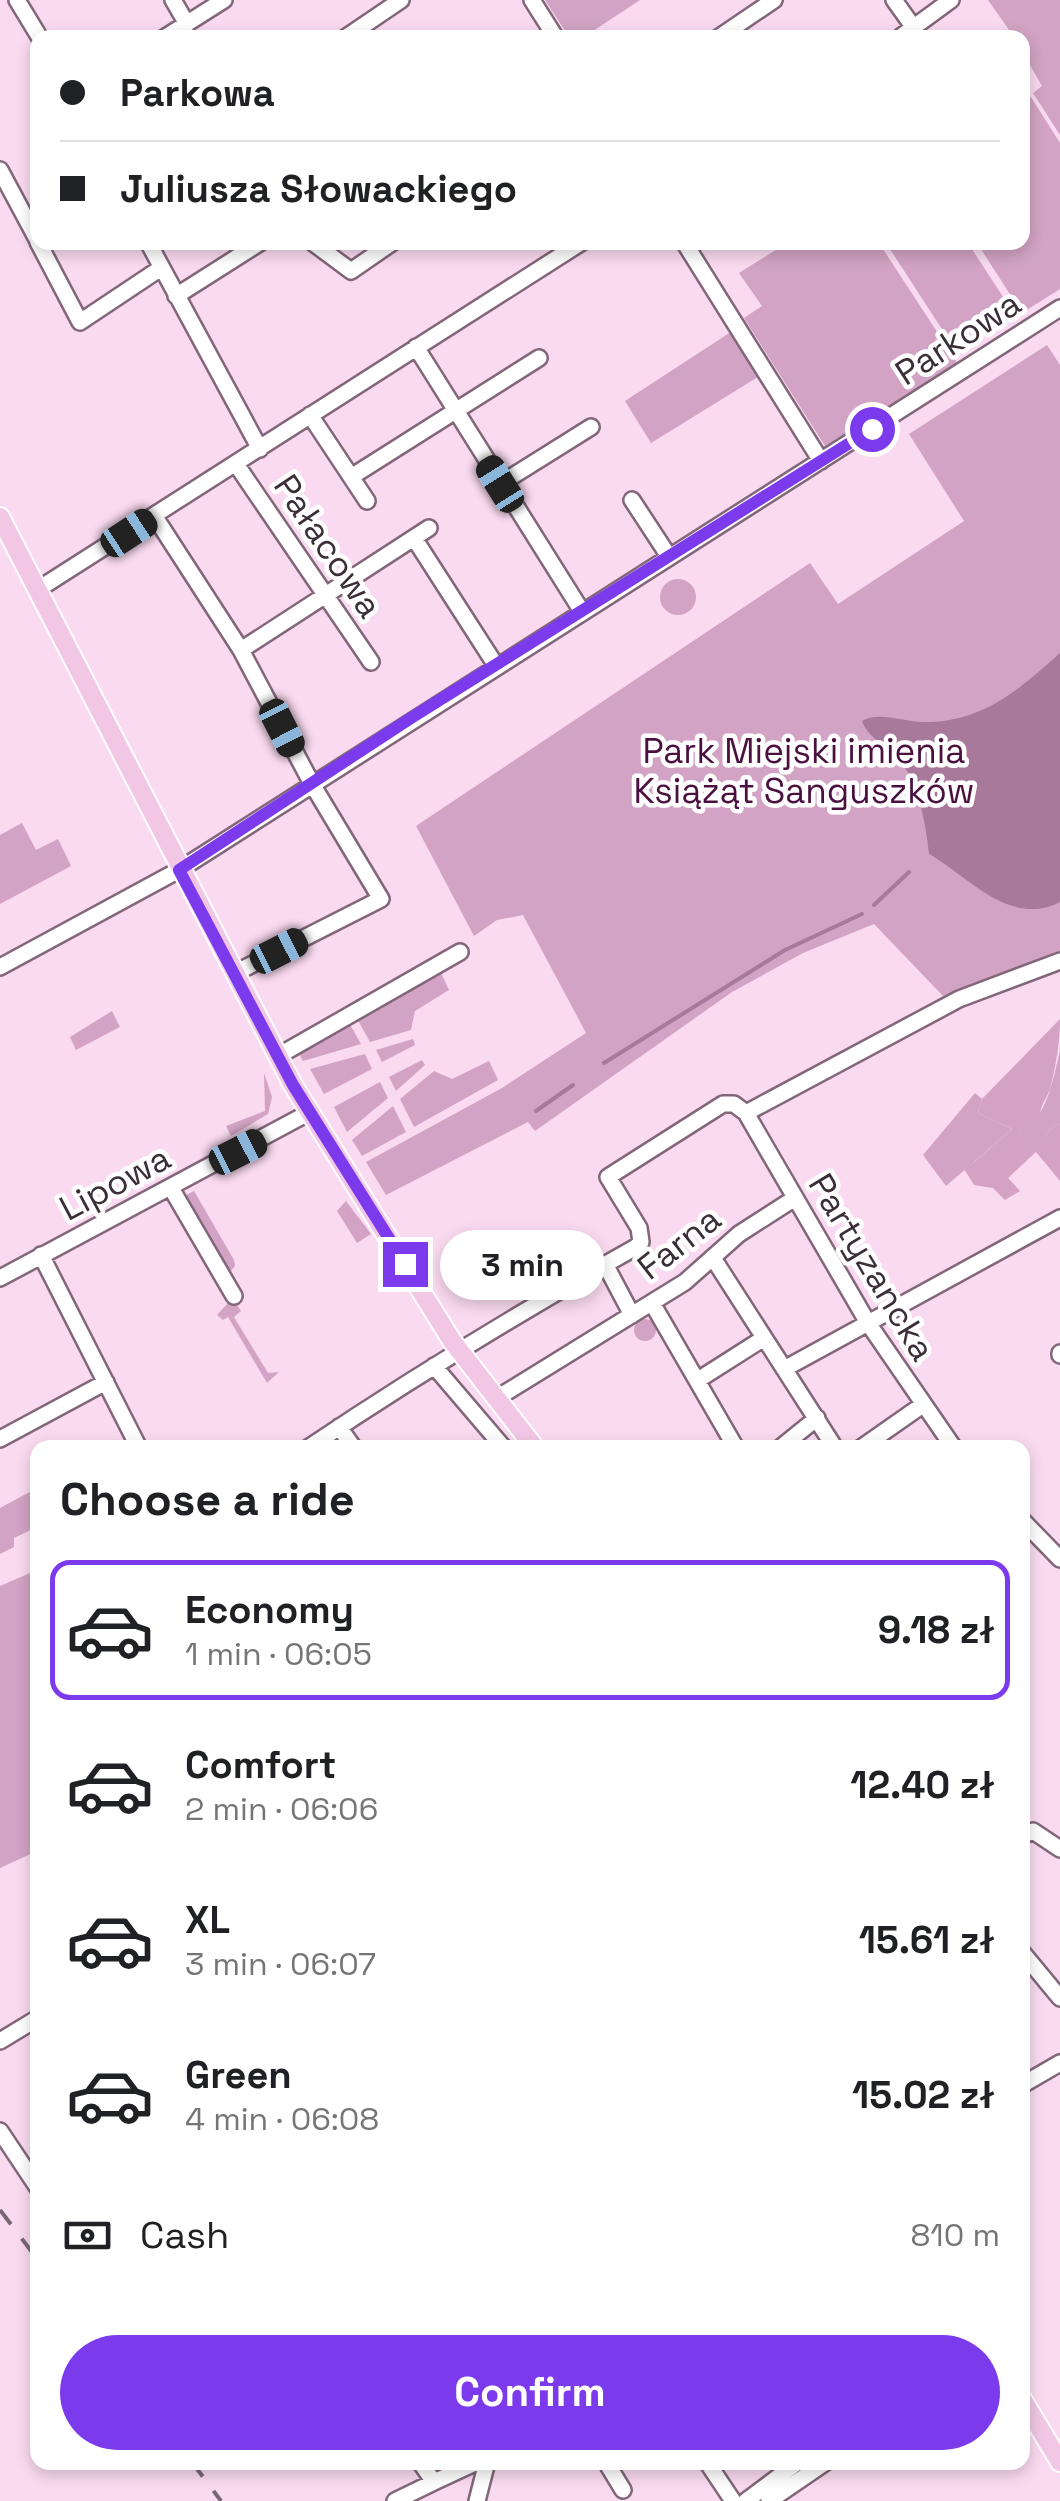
<!DOCTYPE html>
<html lang="en">
<head>
<meta charset="utf-8">
<style>
  body { margin:0; font-family:"Space Grotesk",sans-serif; background:#f6f6f6; color:#202124; height:100vh; display:flex; flex-direction:column; font-size:38px; white-space:nowrap }
  * { box-sizing:border-box; margin:0 }
  p { font-size:32px; color:#757577 }
  .icon { flex:none; width:55px; height:55px; fill:none; stroke:currentColor; stroke-width:2; stroke-linecap:round; stroke-linejoin:round }
  .map { position:relative; flex:1; overflow:hidden }
  .sheet { position:absolute; left:30px; top:1440px; width:1000px; height:1030px; display:flex; flex-direction:column; background:#fff; border-radius:20px; box-shadow:0 5px 15px #0003 }
  .sheet>* { flex:none }
  .banner { position:absolute; left:30px; top:30px; width:1000px; height:220px; border-radius:20px; box-shadow:0 5px 15px #0003; display:grid; align-content:center; height:220px; padding:0 30px; background:#fff }
  .end { position:absolute; width:45px; height:45px; margin:-22px; border:12px solid #7c3aed; background:#fff; box-shadow:0 0 0 5px #fff }
  .from { border-radius:50% }
  .bubble { position:absolute; height:70px; border-radius:35px; background:#fff; box-shadow:0 5px 15px #0003; font-size:32px; font-weight:700; line-height:70px; text-align:center }
  .car { position:absolute; width:30px; height:60px; margin:-30px -15px; border-radius:12px; box-shadow:0 0 8px 2px #0007; background:linear-gradient(#222 24%,#8ab4d8 0 40%,#222 0 76%,#8ab4d8 0 86%,#222 0) }
  .banner b { display:flex; align-items:center; gap:35px; height:95px; font-size:38px }
  .banner b+b { border-top:2px solid #e0e0e0 }
  .banner i { width:25px; height:25px; background:#202124 }
  ul { padding:0; list-style:none }
  li { display:flex; align-items:center; gap:30px; height:140px; margin:0 20px 15px; padding:0 10px; border:5px solid transparent; border-radius:20px }
  li div { flex:1 }
  li b { display:block; font-size:38px }
  li em { font-style:normal; font-weight:700 }
  li.current { border-color:#7c3aed }
  li>.icon { width:90px; height:90px; stroke-width:1.5 }
  h2 { padding:0 30px; font-size:45px; line-height:120px }
  .pay { display:flex; align-items:center; gap:25px; height:110px; padding:0 30px; font-size:38px }
  .pay p { margin-inline-start:auto }
  .cta { display:flex; gap:20px; margin-top:auto; padding:20px 30px }
  .cta a { flex:1; height:115px; border-radius:60px; background:#7c3aed; color:#fff; font-size:40px; font-weight:700; line-height:115px; text-align:center }
  .map>svg:first-child { display:block }
  .green { fill:#d2a3c4 }
  .forest { fill:#d4a2c5 }
  .water { fill:#a9799b }
  .lines { fill:none; stroke-linecap:round; stroke-linejoin:round }
  .stream { stroke:#a9799b; stroke-width:4 }
  .minor-casing { stroke:#82667a; stroke-width:20 }
  .major-casing { stroke:#fff; stroke-width:22 }
  .minor { stroke:#fff; stroke-width:15 }
  .major { stroke:#f1c7e5; stroke-width:18 }
  .rail { stroke:#796773; stroke-width:4; stroke-dasharray:18 18; stroke-linecap:butt }
  .route { stroke:#7c3aed; stroke-width:12 }
  .labels { text-anchor:middle; dominant-baseline:central; stroke-width:9; stroke-linejoin:round; paint-order:stroke }
  .street-label { font-size:35px; fill:#3b2f37; stroke:#fff }
  .park-label { font-size:35px; fill:#4b103f; stroke:#fff }
</style>
</head>
<body>
<div class="map">
<svg width="1060" height="2501" viewBox="0 0 1060 2501">
  <rect width="100%" height="100%" fill="#fadaf0"/>
  <!-- green -->
  <path class="green" d="M545,0H640L584,37H569Z
    M988,0H1060V135L1033,93L1042,86L1023,53L1022,38L1014,37Z
    M1031,97L1060,143V289L1022,313L977,243L1022,242L1023,102Z
    M787,243H879L958,364L825,446L744,318L762,306L739,273Z
    M886,243H968L1007,303L949,340Z
    M737,328L766,372L651,443L625,401Z
    M1047,345L1060,365V951L943,996L874,924L803,953L732,992L535,1131L528,1122L386,1195L366,1162L502,1088L586,1033L523,915L497,920L474,936L416,826L810,563L838,604L964,521L909,434Z
    M660 597a18 18 0 1 1 36 0a18 18 0 1 1-36 0Z
    M22,823L36,850L58,839L71,866L0,904V835Z
    M440,971L449,990L415,1011L411,1030L370,1042L356,1017Z
    M112,1011L120,1027L76,1050L70,1037Z
    M348,1021L361,1044L303,1061L297,1050Z
    M413,1039L415,1045L382,1062L376,1050Z
    M1060,1051V1123L1050,1129L1037,1152L1017,1130C1047,1124 1053,1078 1060,1051Z
    M365,1054L372,1069L324,1094L310,1069Z
    M422,1060L425,1065L396,1091L389,1077Z
    M489,1061L498,1080L414,1127L400,1099L434,1071L452,1079Z
    M264,1073L272,1097L268,1114L231,1136L226,1126L265,1111Z
    M380,1082L388,1098L347,1132L334,1107Z
    M975,1093L982,1099L978,1113L1012,1129L946,1186L923,1155Z
    M393,1106L406,1132L362,1156L352,1140Z
    M194,1191L234,1260L235,1266L225,1278L226,1269L194,1209L189,1211L186,1195Z
    M346,1201L371,1234L357,1243L337,1211Z
    M229,1302L237,1305L241,1311L234,1317L268,1373L279,1372L267,1383L228,1317L223,1320L217,1315Z
    M634 1330a11 11 0 1 1 22 0a11 11 0 1 1-22 0Z
    M37,1488V1527L14,1538V1547L0,1554V1508Z
    M37,1570V1851L0,1868V1586Z"/>
  <!-- forest -->
  <path class="forest" d="M1060,1019C1060,1043 1056,1063 1051,1086C1048,1098 1040,1103 1040,1117L1030,1128L1018,1131L1037,1151L1050,1129L1060,1123V1181L1036,1152L1008,1178L1020,1191L1005,1200L993,1188L974,1185L959,1161L967,1154L973,1163L1012,1129L978,1113L982,1099Z"/>
  <!-- water -->
  <path class="water" d="M1060,653V902C1010,928 968,876 929,854C926,824 919,787 901,761C890,745 869,741 862,721C878,711 904,722 923,722C982,723 1020,689 1060,653Z"/>
  <g class="lines">
    <!-- stream -->
    <path class="stream" d="M874,905L909,872
      M604,1063L785,950L862,914
      M536,1111L573,1085"/>
    <defs>
      <path id="minor" d="M17,0L40,38
        M173,0L187,24
        M532,0L556,38
        M894,0L914,28
        M164,38L224,0
        M345,38L401,0
        M718,38L774,0
        M899,38L951,0
        M0,170L38,241
        M38,242L80,322L161,268
        M148,242L260,449
        M312,242L351,271L393,242
        M684,242L821,461
        M176,296L261,242
        M416,347L581,610
        M310,415L367,501
        M236,464L371,662
        M351,477L539,358
        M500,484L591,427
        M632,500L668,555
        M155,517L241,650L312,784L381,899L245,968
        M414,538L495,664
        M37,590L582,242
        M241,650L429,528
        M0,967L179,870L1060,308
        M278,1056L460,952
        M746,1113L959,999L1060,961
        M171,1188L234,1296
        M41,1255L139,1448
        M713,1258L835,1448
        M605,1264L632,1315
        M0,1278L310,1112
        M652,1303L736,1448
        M1060,1353V1355
        M434,1366L504,1448
        M784,1369L1060,1218
        M698,1380L764,1338
        M497,1398L685,1282L739,1234L795,1198
        M339,1427L354,1448
        M0,1439L106,1382
        M308,1448C415,1376 524,1310 636,1247L641,1242L639,1228L608,1177L723,1104H734L746,1113L868,1323L954,1448
        M780,1448L817,1418
        M861,1448L921,1406
        M1022,1520L1060,1559
        M1022,1836L1033,1831L1060,1849
        M1022,1952L1060,1998
        M0,2041L38,2018
        M1022,2085L1060,2063
        M0,2131L38,2188
        M420,2462L434,2482L477,2462
        M606,2462L623,2490
        M707,2462L733,2501
        M395,2501L434,2482
        M477,2501L487,2462
        M746,2501L798,2462
        M769,2501L826,2462"/>
      <path id="major" d="M0,517L293,1085L452,1341L535,1448
        M1022,2399L1060,2462"/>
    </defs>
    <!-- minor casing -->
    <use href="#minor" class="minor-casing"/>
    <!-- major casing -->
    <use href="#major" class="major-casing"/>
    <!-- minor -->
    <use href="#minor" class="minor"/>
    <!-- major -->
    <use href="#major" class="major"/>
    <!-- rail -->
    <path class="rail" d="M0,2210L38,2260
      M192,2462L221,2501"/>
  </g>
  <g class="lines">
    <!-- route -->
    <path class="route" d="M405,1264L293,1085L179,870L411,718L872,429"/>
  </g>
  <g class="labels">
    <!-- street labels -->
    <g class="street-label">
      <text transform="translate(958 338) rotate(-33)">Parkowa</text>
      <text transform="translate(328 546) rotate(56)">Pałacowa</text>
      <text transform="translate(115 1183) rotate(-28)">Lipowa</text>
      <text transform="translate(679 1243) rotate(-38)">Farna</text>
      <text transform="translate(872 1267) rotate(59)">Partyzancka</text>
    </g>
    <!-- park labels -->
    <g class="park-label">
      <text x="804" y="751">Park Miejski imienia<tspan x="804" dy="40">Książąt Sanguszków</tspan></text>
    </g>
  </g>
</svg>
<i class="end from" style="left:872px;top:429px"></i>
<i class="end" style="left:405px;top:1264px"></i>
<div class="bubble" style="left:440px;top:1230px;width:165px">3 min</div>
<i class="car" style="left:500px;top:484px;rotate:328deg"></i>
<i class="car" style="left:129px;top:533px;rotate:57deg"></i>
<i class="car" style="left:282px;top:728px;rotate:153deg"></i>
<i class="car" style="left:279px;top:951px;rotate:63deg"></i>
<i class="car" style="left:238px;top:1152px;rotate:63deg"></i>
<div class="banner">
<b><i class="from"></i>Parkowa</b>
<b><i></i>Juliusza Słowackiego</b>
</div>
<section class="sheet">
<h2>Choose a ride</h2>
<ul>
<li class="current"><svg class="icon" aria-label="car" viewBox="0 0 24 24"><path d="M5 17H2v-5l4-1 3-4h7l3 4 3 1v5h-3M9 17h6M6 11h13"/><circle cx="7" cy="17" r="2"/><circle cx="17" cy="17" r="2"/></svg><div><b>Economy</b><p>1 min · 06:05</p></div><em>9.18 zł</em></li>
<li><svg class="icon" aria-label="car" viewBox="0 0 24 24"><path d="M5 17H2v-5l4-1 3-4h7l3 4 3 1v5h-3M9 17h6M6 11h13"/><circle cx="7" cy="17" r="2"/><circle cx="17" cy="17" r="2"/></svg><div><b>Comfort</b><p>2 min · 06:06</p></div><em>12.40 zł</em></li>
<li><svg class="icon" aria-label="car" viewBox="0 0 24 24"><path d="M5 17H2v-5l4-1 3-4h7l3 4 3 1v5h-3M9 17h6M6 11h13"/><circle cx="7" cy="17" r="2"/><circle cx="17" cy="17" r="2"/></svg><div><b>XL</b><p>3 min · 06:07</p></div><em>15.61 zł</em></li>
<li><svg class="icon" aria-label="car" viewBox="0 0 24 24"><path d="M5 17H2v-5l4-1 3-4h7l3 4 3 1v5h-3M9 17h6M6 11h13"/><circle cx="7" cy="17" r="2"/><circle cx="17" cy="17" r="2"/></svg><div><b>Green</b><p>4 min · 06:08</p></div><em>15.02 zł</em></li>
</ul>
<div class="pay"><svg class="icon" aria-label="cash" viewBox="0 0 24 24"><path d="M3 7h18v10H3z"/><circle cx="12" cy="12" r="2"/></svg>Cash<p>810 m</p></div>
<div class="cta"><a>Confirm</a></div>
</section>
</div>
</body>
</html>
